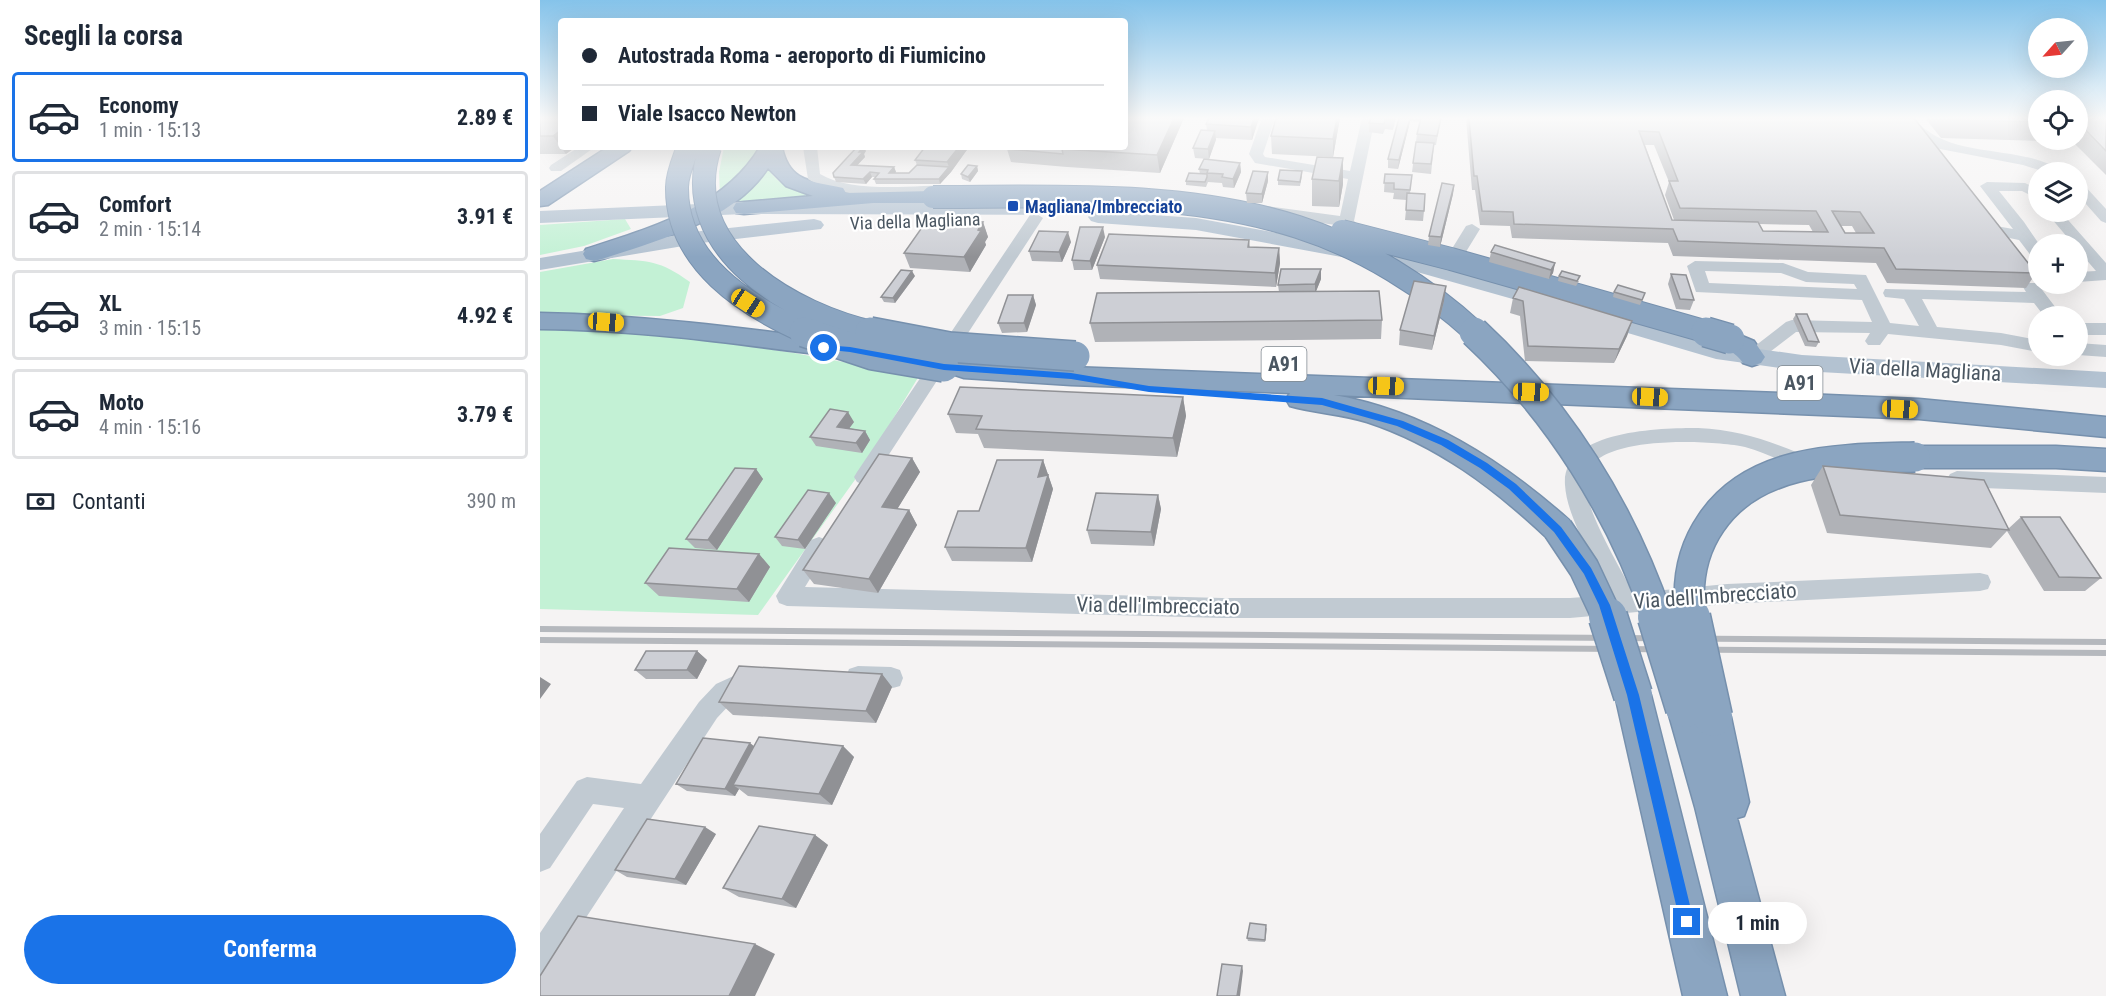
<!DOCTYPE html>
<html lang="it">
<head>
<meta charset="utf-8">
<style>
  body { margin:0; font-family:"Roboto Condensed",sans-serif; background:#f6f6f7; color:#1f2937; height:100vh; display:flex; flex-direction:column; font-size:22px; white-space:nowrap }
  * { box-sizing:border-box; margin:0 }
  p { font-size:20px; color:#747a83 }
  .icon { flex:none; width:33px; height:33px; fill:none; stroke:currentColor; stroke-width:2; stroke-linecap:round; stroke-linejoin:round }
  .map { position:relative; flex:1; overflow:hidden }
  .drawer { display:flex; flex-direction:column; background:#fff; width:540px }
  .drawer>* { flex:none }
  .guide { position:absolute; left:18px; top:18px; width:570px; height:132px; border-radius:6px; box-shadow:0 6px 24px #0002; display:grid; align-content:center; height:132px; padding:0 24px; background:#fff }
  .needle { width:39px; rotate:243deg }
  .buttons { position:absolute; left:1488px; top:18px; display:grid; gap:12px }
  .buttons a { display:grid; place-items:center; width:60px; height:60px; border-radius:50%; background:#fff; box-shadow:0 6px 24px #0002; font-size:30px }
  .end { position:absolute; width:27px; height:27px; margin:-14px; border:8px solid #1a73e8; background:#fff; box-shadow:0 0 0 3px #fff }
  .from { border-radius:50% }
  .bubble { position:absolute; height:42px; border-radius:21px; background:#fff; box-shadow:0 6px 24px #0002; font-size:20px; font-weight:700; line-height:42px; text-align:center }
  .car { position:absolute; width:18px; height:36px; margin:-18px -9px; border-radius:8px; box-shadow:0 0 4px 2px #0007; background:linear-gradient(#f5c518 24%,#345 0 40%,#f5c518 0 76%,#345 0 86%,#f5c518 0) }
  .guide b { display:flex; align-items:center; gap:21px; height:57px; font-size:22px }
  .guide b+b { border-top:2px solid #e0e1e3 }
  .guide i { width:15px; height:15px; background:#1f2937 }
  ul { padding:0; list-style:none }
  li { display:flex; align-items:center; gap:18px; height:90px; margin:0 12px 9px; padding:0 12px; border:3px solid #e0e1e3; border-radius:6px }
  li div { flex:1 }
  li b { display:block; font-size:22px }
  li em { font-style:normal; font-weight:700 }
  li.on { border-color:#1a73e8 }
  li>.icon { width:54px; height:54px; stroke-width:1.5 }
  h2 { padding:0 24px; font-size:27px; line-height:72px }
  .pay { display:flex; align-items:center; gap:15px; height:66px; padding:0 24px; font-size:22px }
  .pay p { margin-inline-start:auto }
  .button { display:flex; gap:12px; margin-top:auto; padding:12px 24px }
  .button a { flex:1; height:69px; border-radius:36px; background:#1a73e8; color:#fff; font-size:24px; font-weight:700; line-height:69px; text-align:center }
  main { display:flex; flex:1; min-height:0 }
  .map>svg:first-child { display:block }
  .green { fill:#c3f1d5 }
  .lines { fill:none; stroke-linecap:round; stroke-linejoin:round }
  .highway-casing { stroke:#7690ad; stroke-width:3 }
  .minor { fill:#c1cad2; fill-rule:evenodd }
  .major { fill:#b3c2d1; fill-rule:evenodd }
  .highway { fill:#8ba5c1; fill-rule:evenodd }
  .rail { stroke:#b5b8bd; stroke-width:6 }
  .highway-bridge-far2-casing { stroke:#7690ad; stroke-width:24; stroke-linecap:butt }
  .highway-bridge-far1-casing { stroke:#7690ad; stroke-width:32; stroke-linecap:butt }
  .highway-bridge-casing { stroke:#7690ad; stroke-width:41; stroke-linecap:butt }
  .highway-bridge-far2 { stroke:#8ba5c1; stroke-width:22 }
  .highway-bridge-far1 { stroke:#8ba5c1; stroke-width:29 }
  .highway-bridge { stroke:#8ba5c1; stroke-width:38 }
  .wall { fill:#b0b2b7; fill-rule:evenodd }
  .shaded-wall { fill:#909195 }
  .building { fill:#cdcfd5; stroke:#909195; stroke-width:1.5; fill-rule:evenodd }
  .route { fill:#1a73e8 }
  .transit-dot { fill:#1a4fb4; stroke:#fff; stroke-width:2 }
  .labels { text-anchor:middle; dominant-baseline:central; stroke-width:4.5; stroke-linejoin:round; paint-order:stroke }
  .far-transit-label { font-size:18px; font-weight:bold; fill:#164399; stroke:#fff; text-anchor:start }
  .far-street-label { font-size:18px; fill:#4a5661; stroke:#fff }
  .shield { fill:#fff; stroke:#808990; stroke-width:1.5 }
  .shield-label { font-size:20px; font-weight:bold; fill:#4a5661 }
  .street-label { font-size:21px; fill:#4a5661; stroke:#fff }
</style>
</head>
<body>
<main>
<section class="drawer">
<h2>Scegli la corsa</h2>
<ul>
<li class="on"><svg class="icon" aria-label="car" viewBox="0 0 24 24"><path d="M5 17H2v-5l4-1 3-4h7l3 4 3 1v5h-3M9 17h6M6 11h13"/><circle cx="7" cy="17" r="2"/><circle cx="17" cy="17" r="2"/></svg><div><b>Economy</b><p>1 min · 15:13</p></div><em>2.89 €</em></li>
<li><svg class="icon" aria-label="car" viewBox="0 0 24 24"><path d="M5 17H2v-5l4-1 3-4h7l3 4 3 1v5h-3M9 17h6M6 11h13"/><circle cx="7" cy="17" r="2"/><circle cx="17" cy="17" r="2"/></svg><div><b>Comfort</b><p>2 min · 15:14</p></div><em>3.91 €</em></li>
<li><svg class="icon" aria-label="car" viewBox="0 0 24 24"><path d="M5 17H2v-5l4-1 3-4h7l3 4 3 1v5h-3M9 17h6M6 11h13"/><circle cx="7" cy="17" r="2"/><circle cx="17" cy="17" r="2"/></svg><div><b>XL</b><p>3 min · 15:15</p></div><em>4.92 €</em></li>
<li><svg class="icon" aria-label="car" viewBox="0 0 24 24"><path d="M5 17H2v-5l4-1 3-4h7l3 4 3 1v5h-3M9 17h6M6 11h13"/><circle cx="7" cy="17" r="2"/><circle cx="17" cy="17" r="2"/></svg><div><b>Moto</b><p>4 min · 15:16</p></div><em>3.79 €</em></li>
</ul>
<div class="pay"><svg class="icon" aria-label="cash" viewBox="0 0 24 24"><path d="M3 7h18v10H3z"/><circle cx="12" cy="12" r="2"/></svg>Contanti<p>390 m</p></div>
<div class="button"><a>Conferma</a></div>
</section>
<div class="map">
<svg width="1566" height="996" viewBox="0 0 1566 996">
  <rect width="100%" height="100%" fill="#f5f3f3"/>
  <!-- green -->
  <path class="green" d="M184,147H222L180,198L179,172Z
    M225,163C236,186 257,193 281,197L181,204Z
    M85,219L91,229L44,246L0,255V225Z
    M73,259C108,261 120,260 150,282L143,308L120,316L0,315V272Z
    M0,327L98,330L254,353L379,376L322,470L218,615L0,609Z"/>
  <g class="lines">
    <defs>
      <path id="highway" d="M68,147H92L89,151L8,205L0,206V191Z
        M220,147H242C249,183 273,181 303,188L306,193L393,191L401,192L404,197L401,202L393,203H333L204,214L196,213L193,208L196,203L204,202L273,196L246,186L228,168C193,221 119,240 62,259L54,261L46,259L43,254L46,249C110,228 184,208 220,147Z
        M0,313C100,315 198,327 298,341L307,343L311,349L307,355L298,357C198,344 101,330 0,329Z
        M1190,331L1214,341L1225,357L1221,363L1212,366L1203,363C1196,352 1184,349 1177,339L1181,333Z
        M424,360L531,367L1265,394L1379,399L1566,417V437L1379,419L794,395C885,411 961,460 1029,520L1033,529L1029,538L1018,541L1007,538C954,488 897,445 827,422C802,414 775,413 750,406L746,399L750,393L531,385L424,378L415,375L411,369L415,363Z
        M1375,446H1516L1566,449V471L1516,468H1375L1365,464L1361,457L1365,450Z
        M1093,679L1106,684L1111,695L1187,996H1143L1075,695L1080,684Z
        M1145,691L1158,696L1161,705L1173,700L1186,705L1191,717L1209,802L1204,816L1197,818L1245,996H1201L1155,807L1127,708L1132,696Z"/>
    </defs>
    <!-- highway casing -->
    <use href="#highway" class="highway-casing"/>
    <!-- minor -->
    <path class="minor" d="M722,118H735L723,154L725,157L810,171L822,118H835L814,221L830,234L828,237H816L802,226L721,214L718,211L721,208L726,206L800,216L808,179L715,163L709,154Z
      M1360,118H1374C1400,151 1447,148 1486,157C1498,159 1510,165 1522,169L1524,172H1505L1483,165L1395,148L1374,136Z
      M39,147H55L21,171H11L9,168L11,165Z
      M263,147H277L280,174C313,194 376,185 414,185L421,189L414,193C370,194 306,203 268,179Z
      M1447,182L1485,183L1498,189V199L1482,191H1459L1484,222L1499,244L1498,259L1492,257L1479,240L1445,233L1435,219L1438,216H1448L1456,226L1473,229L1440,186Z
      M1538,183L1543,184L1566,209V223L1561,221L1538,195Z
      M1506,212H1521L1566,263V280L1538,282V272L1556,271L1538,250V244H1533Z
      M495,213L503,218L331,482L324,485L317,482L314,477L317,472L490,215Z
      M932,224L940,229L913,273L911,276H899L897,273L926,226Z
      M1155,261L1243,263L1268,272L1326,275L1350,323L1379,326L1364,299L1345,297L1343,293L1345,289L1486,292L1483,287L1485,283H1497L1522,316H1504L1494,303L1382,299L1397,327L1461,333L1498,340V352L1461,345L1348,334L1340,345H1328L1325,341L1330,333L1256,332L1218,361H1206L1203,357L1206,353L1246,322L1252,320L1332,322L1322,300L1156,292L1147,266ZM1165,271L1241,273L1266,282L1314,284L1317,289L1169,283Z
      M1538,323H1566V335H1538Z
      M1538,343L1566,345V357L1538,355Z
      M1158,428C1205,430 1237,444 1280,462L1283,467L1280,472L1273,475C1250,467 1229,453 1205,447C1172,440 1043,433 1045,483C1047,514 1079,565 1093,593L1187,584L1440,573L1448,575L1451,582L1448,589L1440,591L1187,604L1030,618H682L247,606L239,603L236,596L271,540L279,537L287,540L290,546L265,587L682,598H1030L1071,595C1056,563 1027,519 1025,485C1021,430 1120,428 1158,428Z
      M1417,471L1566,477V493L1417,487L1410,484L1407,479L1410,474Z
      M318,666L351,667L360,670L363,678L360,686C345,691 324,690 309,685L306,677L309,669Z
      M209,669L218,672L221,680L218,688L194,700L177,718L11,971L0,975V933L84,808L53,804L10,868L0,872V834L37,781L47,777L101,784L159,702L176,684Z"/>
    <!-- major -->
    <path class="major" d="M204,202L579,203L586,205L589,209L586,213L656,218L813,247L821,244L1020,298L1023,303L1020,308L1012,310L831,259L823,261L656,230L558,223L551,221L548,217L550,215L204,214L0,223V211Z
      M274,219L281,221L284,225L281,229L161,243L0,270V258L161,231Z
      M1055,309L1177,343L1262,355L1566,372V388L1262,371L1176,359L1047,321L1044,316L1047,311Z"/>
    <!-- highway -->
    <use href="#highway" class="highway"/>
    <!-- rail -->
    <path class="rail" d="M0,629L1566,642
      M0,640L1566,653"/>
    <defs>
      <path id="highway-bridge-far2" d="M148,147C144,159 137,174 137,187C136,262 206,306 267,333
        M170,147C136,250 253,315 336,333
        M393,197C513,197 642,190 758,227C824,248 886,287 936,333
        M802,231L911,259L1171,333"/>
      <path id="highway-bridge-far1" d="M264,332L333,355L404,367
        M330,332L409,347L535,356
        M934,332C1018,410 1081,510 1118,619
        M1166,332L1190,339
        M1018,529L1044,568L1068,619
        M1151,619C1146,584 1151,552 1171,523C1215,457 1304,459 1375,457"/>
      <path id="highway-bridge" d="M1068,617L1093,695
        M1117,617L1145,708
        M1151,617L1173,717"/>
    </defs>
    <!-- highway-bridge-far2 casing -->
    <use href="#highway-bridge-far2" class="highway-bridge-far2-casing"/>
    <!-- highway-bridge-far1 casing -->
    <use href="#highway-bridge-far1" class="highway-bridge-far1-casing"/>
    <!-- highway-bridge casing -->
    <use href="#highway-bridge" class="highway-bridge-casing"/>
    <!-- highway-bridge-far2 -->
    <use href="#highway-bridge-far2" class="highway-bridge-far2"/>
    <!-- highway-bridge-far1 -->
    <use href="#highway-bridge-far1" class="highway-bridge-far1"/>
    <!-- highway-bridge -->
    <use href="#highway-bridge" class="highway-bridge"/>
  </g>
  <!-- wall -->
  <path class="wall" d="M0,118H21L26,154H0Z
    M644,118L620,173L527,167L471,162L467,149Z
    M669,118H719L712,140L676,138L669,159L655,158L653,148L667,130L666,124Z
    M736,118H800L793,157L732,154L731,136Z
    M831,118H856L853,130L845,129L843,134L829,132V123Z
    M859,118H901L896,145H894L891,174L872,172L877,134L880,122L870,121L858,169L848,168V159Z
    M926,118H1374L1496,273L1486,288L1347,283L1336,263L1133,256L1128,243L972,238L970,226L940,225L935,190H932ZM1105,145H1114L1129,182L1125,195L1134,220H1132ZM1219,224L1269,225L1273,232L1223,231ZM1300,226H1312L1316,233H1305Z
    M1385,118H1498V140H1503L1502,141L1401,138Z
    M1538,118H1566V175L1531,140H1538Z
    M385,147H429L411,172L400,184H336L334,179L336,177H332L326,184L296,182L294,177L326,151L324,154L325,157L317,165L354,167L356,172L355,173H369L377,165L375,160Z
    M803,158V184L799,207L772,206V179Z
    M700,163L701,172L694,188L683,187L682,183L668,182L666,187L646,185V181L660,174L659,169Z
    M437,166L438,171L430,182L422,179L421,174Z
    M845,174L872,175L870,193L884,211L883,221L865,220L867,200L853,199L854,193L844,192Z
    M762,176L760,186L738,185V180Z
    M728,181L722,203H707L706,193Z
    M914,185L913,194L900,247L888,245L889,236Z
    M443,222L448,237L445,242L446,245L430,272L370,268L364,253L404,228Z
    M565,237L552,270H534L532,260Z
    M709,240L710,247L739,248L740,263L736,287L560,279L557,265Z
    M531,242L522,262L492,261L489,251Z
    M951,252L1015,263L1013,273L1009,279L949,262Z
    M781,269V279L776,291L842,320L841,339L555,342L550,323L739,292L738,285Z
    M1131,274L1154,300L1150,310L1136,309L1128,284Z
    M375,276L355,303L344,302L341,297Z
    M1019,276L1039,281L1036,286L1018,281Z
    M1074,292L1105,293L1100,305L1073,297Z
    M493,295L496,305L487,332L462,333L458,323Z
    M973,298L1092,321L1087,336L1074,363L985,361L980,316L970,313Z
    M904,301L892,350L859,345L860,330Z
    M1256,314L1279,342L1276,347L1265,346L1253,319Z
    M643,397L646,416L637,457L444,448L438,434L416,433L408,414Z
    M314,422L309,428L325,431L330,440L322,453L276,446L270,437Z
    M372,458L380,472L357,509L369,510L377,525L338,593L274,584L263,570Z
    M503,460L513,489L492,562L412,561L405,547L439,511Z
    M1283,466L1468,529L1481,517L1561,578L1545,591H1504L1467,531L1451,548L1287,533L1271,485Z
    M216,469L223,479L177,550L155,548L146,539Z
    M618,495L621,509L614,546L551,544L547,530Z
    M296,503L265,549L242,546L235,537Z
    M219,554L230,567L209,602L119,596L105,583Z
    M157,651L167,660L157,679H106L95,670Z
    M342,674L352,687L336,723L193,715L179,702Z
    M214,746H303L314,757L292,805L208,796L199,789L195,796L147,791L136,784Z
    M176,834L146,885L87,877L75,870Z
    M275,835L288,845L256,908L199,897L183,888Z
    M727,928L725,942L708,941L707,938Z"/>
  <!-- shaded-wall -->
  <path class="shaded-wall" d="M634,118H644L620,173L617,155Z
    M714,118H719L712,140L711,127Z
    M797,118H800L793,157V139Z
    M870,118V122L858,169L859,160Z
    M21,130V147H36L26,154L13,136Z
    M675,131L676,140L669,159L668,149Z
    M323,147H324L326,151L324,154L325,157L313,170L311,165L319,152Z
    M419,147H429L411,172L400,184L399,179L409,167L407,162Z
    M803,158V184L799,207V181Z
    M700,163L701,172L694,188L693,179Z
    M437,166L438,171L430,182L428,177Z
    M354,167L356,172L351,178L349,173Z
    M330,172L332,177L326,184L323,179Z
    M728,172V181L722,203V194Z
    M914,185L913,194L900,247L901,237Z
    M443,222L448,237L445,242L446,245L430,272L424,257Z
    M563,227L565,237L552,270L550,261Z
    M528,232L531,242L522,262L519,252Z
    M739,248L740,263L736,287L735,273Z
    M1015,263L1013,273L1009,279L1011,270Z
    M781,269V279L775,294V284Z
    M372,271L375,276L355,303L353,298Z
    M906,286L904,301L892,350L894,336Z
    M493,295L496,305L487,332L484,323Z
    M1092,321L1087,336L1074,363L1079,349Z
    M643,397L646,416L637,457L633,438Z
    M308,412L314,422L303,437L297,427Z
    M325,431L330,440L322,453L316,443Z
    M372,458L380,472L350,521L342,507Z
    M503,460L513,489L492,562L486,548L498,477Z
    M216,469L223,479L177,550L168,540Z
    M289,493L296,503L265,549L258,540Z
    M618,495L621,509L614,546L611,532Z
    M369,510L377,525L338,593L329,579Z
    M219,554L230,567L209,602L197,589Z
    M157,651L167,660L157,679L147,670Z
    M342,674L352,687L336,723L326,711Z
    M0,677L11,684L0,699Z
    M210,743L219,750L193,785L199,789L195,796L185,789Z
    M303,746L314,757L292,805L279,794Z
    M165,827L176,834L146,885L135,879Z
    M275,835L288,845L256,908L242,899Z
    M215,944L235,954L215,996H189Z
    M702,966L703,971L700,996H697Z"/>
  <!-- building -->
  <path class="building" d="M0,118H21V130L13,136H0Z
    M585,118H634L617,155L522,149L524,147H585Z
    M669,118H714L711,127L666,124Z
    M736,118H797L793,139L731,136Z
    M831,118H855L854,120H845L844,124L829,123Z
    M859,118H870L859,160L848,159Z
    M881,118H901L897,136L877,134Z
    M929,118H1374L1496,273L1356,269L1344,248L1138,241L1133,229L974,224L973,212L942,211L937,176H934ZM1099,131L1119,132L1138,181H1129L1140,208L1276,211L1288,232L1223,231L1218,222L1132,220ZM1292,211L1320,212L1334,233H1305Z
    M1409,118H1498V122L1411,120Z
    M1538,118H1566V151L1538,122Z
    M661,130L675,131L668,149L653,148Z
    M876,142L894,143L891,164L873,163Z
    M317,147H323L319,152H323L311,165L354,167L349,173H369L377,165L409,167L399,179H334L339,173L330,172L323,179L294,177L293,173Z
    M385,147H419L407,162L375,160Z
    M468,147H524L522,149L523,154L467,149Z
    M777,157L803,158L799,181L772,179Z
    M664,159L700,163L693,179L682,177L683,174L667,173L668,170L659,169Z
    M428,165L437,166L428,177L421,174Z
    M740,170L762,171L760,182L738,180Z
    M713,171L728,172L722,194L706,193Z
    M649,173L667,174V177L665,182L646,181Z
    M845,174L872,175L870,190L854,189V183H844Z
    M902,183L914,185L901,237L889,236Z
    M867,193L885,194L884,211L866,210Z
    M409,220L443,222L438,230L441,231L424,257L364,253L383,226L404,228Z
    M540,227H563L550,261L532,260Z
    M499,231L528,232L519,252L489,251Z
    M569,234L709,240L708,247L739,248L735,273L557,265Z
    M955,245L1015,263L1011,270L951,252Z
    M741,269H781L775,284L738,285Z
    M361,270L372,271L353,298L341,297Z
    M1022,271L1040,276L1037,281L1019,276Z
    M1131,274L1146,275L1154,300L1140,299Z
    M874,281L906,286L894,336L860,330Z
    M1078,285L1105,293L1102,300L1074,292Z
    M979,287L1092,321L1079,349L988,346L983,301L973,298Z
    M839,291L842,320L550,323L557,293Z
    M468,295H493L484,323H458Z
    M1256,314H1267L1279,342L1268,341Z
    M420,387L643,397L633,438L436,429L442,416L408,414Z
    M290,409L308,412L297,427L325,431L316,443L270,437Z
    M339,454L372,458L342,507L369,510L329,579L263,570Z
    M457,460H503L498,477L508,475L486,548L405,547L418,511H439Z
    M1283,466L1444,480L1469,530L1300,515Z
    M195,468L216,469L168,540L146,539Z
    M268,490L289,493L258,540L235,537Z
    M556,493L618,495L611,532L547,530Z
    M1481,517H1520L1561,578L1519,577Z
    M129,548L219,554L197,589L105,583Z
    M106,651H157L147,670H95Z
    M199,666L342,674L326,711L179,702Z
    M219,737L303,746L279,794L193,785Z
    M163,738L210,743L185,789L136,784Z
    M107,819L165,827L135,879L75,870Z
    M219,826L275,835L242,899L183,888Z
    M38,916L215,944L189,996H0V976Z
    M710,923L726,925L725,940L707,938Z
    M682,964L702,966L697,996H677Z"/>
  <!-- sky -->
  <linearGradient id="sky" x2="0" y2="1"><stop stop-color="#85c3ea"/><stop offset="0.46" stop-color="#fafafa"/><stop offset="1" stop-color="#fafafa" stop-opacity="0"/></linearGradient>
  <rect width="1566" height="257" fill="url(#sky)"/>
  <!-- route -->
  <path class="route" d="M284,345L310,347L404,364L531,373L609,386L782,398L863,421L908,440L947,463L976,484L1021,527L1051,568L1070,605L1099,695L1154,922L1152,927L1147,929L1142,927L1140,922L1087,695L1059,605L1044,574L1014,532L969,489L940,468L901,445L857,426L782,405L609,392L531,379L404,370L310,352L281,349L279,348Z"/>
  <!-- markers -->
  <rect class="transit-dot" x="467" y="200" width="12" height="12" rx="3"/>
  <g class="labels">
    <!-- far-transit labels -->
    <g class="far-transit-label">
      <text x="485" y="206">Magliana/Imbrecciato</text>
    </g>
    <!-- far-street labels -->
    <g class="far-street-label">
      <text transform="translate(375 221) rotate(-2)">Via della Magliana</text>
    </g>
    <!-- shield labels -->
    <g class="shield">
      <rect x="721.5" y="347" width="45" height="34" rx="4.5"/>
      <rect x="1237.5" y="366" width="45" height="34" rx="4.5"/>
    </g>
    <g class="shield-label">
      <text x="744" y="364">A91</text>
      <text x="1260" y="383">A91</text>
    </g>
    <!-- street labels -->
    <g class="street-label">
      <text transform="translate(1385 370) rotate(3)">Via della Magliana</text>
      <text transform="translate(1175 596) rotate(-4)">Via dell'Imbrecciato</text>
      <text transform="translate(618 606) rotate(1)">Via dell'Imbrecciato</text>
    </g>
  </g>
</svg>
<div class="buttons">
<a><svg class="needle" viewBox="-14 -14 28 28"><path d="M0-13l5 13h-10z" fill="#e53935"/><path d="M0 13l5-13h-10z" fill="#747a83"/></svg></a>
<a><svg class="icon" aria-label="locate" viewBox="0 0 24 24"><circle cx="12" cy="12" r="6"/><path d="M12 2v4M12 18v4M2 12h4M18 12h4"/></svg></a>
<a><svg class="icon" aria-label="layers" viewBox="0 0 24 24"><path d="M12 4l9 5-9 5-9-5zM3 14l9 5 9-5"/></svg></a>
<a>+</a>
<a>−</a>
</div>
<i class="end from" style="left:284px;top:348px"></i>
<i class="end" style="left:1147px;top:922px"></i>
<div class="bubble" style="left:1168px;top:902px;width:99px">1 min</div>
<i class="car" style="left:208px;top:303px;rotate:123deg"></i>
<i class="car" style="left:66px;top:322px;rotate:94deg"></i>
<i class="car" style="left:846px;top:386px;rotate:92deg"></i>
<i class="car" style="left:991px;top:392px;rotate:92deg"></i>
<i class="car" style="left:1110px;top:397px;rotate:93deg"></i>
<i class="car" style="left:1360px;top:409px;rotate:93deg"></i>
<div class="guide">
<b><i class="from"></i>Autostrada Roma - aeroporto di Fiumicino</b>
<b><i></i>Viale Isacco Newton</b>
</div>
</div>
</main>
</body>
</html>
